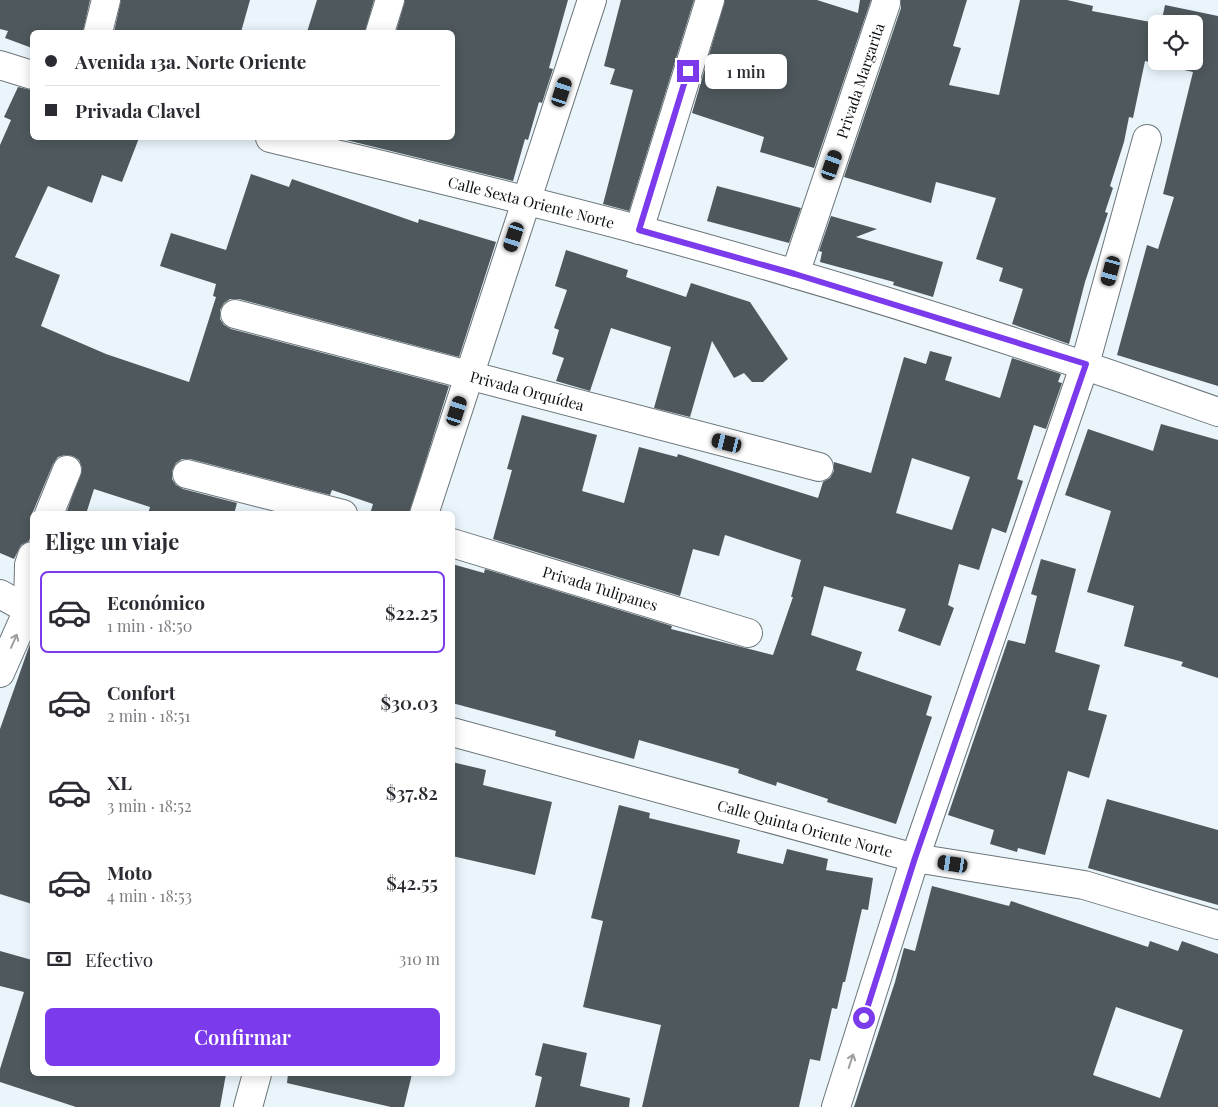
<!DOCTYPE html>
<html lang="es">
<head>
<meta charset="utf-8">
<style>
  body { margin:0; font-family:"Playfair Display",serif; background:#f7f7f7; color:#2b2b33; height:100vh; display:flex; flex-direction:column; font-size:19px; white-space:nowrap }
  * { box-sizing:border-box; margin:0 }
  p { font-size:16px; color:#7c7c81 }
  .icon { flex:none; width:28px; height:28px; fill:none; stroke:currentColor; stroke-width:2; stroke-linecap:round; stroke-linejoin:round }
  .map { position:relative; flex:1; overflow:hidden }
  .panel { position:absolute; left:30px; top:511px; width:425px; height:565px; display:flex; flex-direction:column; background:#fff; border-radius:8px; box-shadow:0 2px 12px #0003 }
  .panel>* { flex:none }
  .banner { position:absolute; left:30px; top:30px; width:425px; height:110px; border-radius:8px; box-shadow:0 2px 12px #0003; display:grid; align-content:center; height:110px; padding:0 15px; background:#fff }
  .buttons { position:absolute; left:1148px; top:15px; display:grid; gap:10px }
  .buttons a { display:grid; place-items:center; width:55px; height:55px; border-radius:8px; background:#fff; box-shadow:0 2px 12px #0003; font-size:25px }
  .end { position:absolute; width:22px; height:22px; margin:-11px; border:6px solid #7c3aed; background:#fff; box-shadow:0 0 0 2px #fff }
  .from { border-radius:50% }
  .bubble { position:absolute; height:35px; border-radius:8px; background:#fff; box-shadow:0 2px 12px #0003; font-size:16px; font-weight:600; line-height:35px; text-align:center }
  .car { position:absolute; width:15px; height:30px; margin:-15px -8px; border-radius:6px; box-shadow:0 0 4px 1px #0007; background:linear-gradient(#222 24%,#8ab4d8 0 40%,#222 0 76%,#8ab4d8 0 86%,#222 0) }
  .banner b { display:flex; align-items:center; gap:18px; height:48px; font-size:19px }
  .banner b+b { border-top:1px solid #e1e1e2 }
  .banner i { width:12px; height:12px; background:#2b2b33 }
  ul { padding:0; list-style:none }
  li { display:flex; align-items:center; gap:15px; height:82px; margin:0 10px 8px; padding:0 5px; border:2px solid transparent; border-radius:8px }
  li div { flex:1 }
  li b { display:block; font-size:19px }
  li em { font-style:normal; font-weight:600 }
  li.current { border-color:#7c3aed }
  li>.icon { width:45px; height:45px; stroke-width:1.5 }
  h2 { padding:0 15px; font-size:22px; line-height:60px }
  .pay { display:flex; align-items:center; gap:12px; height:55px; padding:0 15px; font-size:19px }
  .pay p { margin-inline-start:auto }
  .cta { display:flex; gap:10px; margin-top:auto; padding:10px 15px }
  .cta a { flex:1; height:58px; border-radius:8px; background:#7c3aed; color:#fff; font-size:20px; font-weight:600; line-height:58px; text-align:center }
  .map>svg:first-child { display:block }
  .building { fill:#4f595d; fill-rule:evenodd }
  .lines { fill:none; stroke-linecap:round; stroke-linejoin:round }
  .minor-casing { stroke:#6b757a; stroke-width:30 }
  .minor { stroke:#fff; stroke-width:28 }
  .oneway { stroke:#9d9fa0 }
  .route { stroke:#7c3aed; stroke-width:6 }
  .labels { text-anchor:middle; dominant-baseline:central; stroke-width:5; stroke-linejoin:round; paint-order:stroke }
  .street-label { font-size:15px; fill:#0b0f11; stroke:#fff }
</style>
</head>
<body>
<div class="map">
<svg width="1218" height="1107" viewBox="0 0 1218 1107">
  <rect width="100%" height="100%" fill="#e9f5fb"/>
  <!-- building -->
  <path class="building" d="M0,0H90L83,32H32V48L5,38L8,31L0,29Z
    M121,0H250L241,32H114Z
    M317,0H374L365,32H307Z
    M405,0H568L549,68L553,69L542,103L539,102L528,140L525,139L513,181L346,140V138H452V32H396Z
    M621,0H694L629,211L603,204L633,90L610,84L615,69L604,66Z
    M725,0H817L858,13L860,0H871L814,168L760,152L764,137L692,113Z
    M901,0H967L953,46L961,48L949,85L999,95L1020,0H1067L1093,6L1092,11L1161,24L1165,5L1218,16V386L1117,355L1147,245L1158,249L1174,197L1163,194L1193,72L1145,61L1133,118L1129,117L1124,142L1110,186L1113,188L1105,212L1108,213L1085,282L1069,344L1012,324L1023,289L999,281L1003,268L976,259L996,198L936,182L931,203L844,177L901,8ZM1156,24H1194V61H1156Z
    M18,87L32,90V138H139L122,182L102,175L92,203L48,186L15,257L60,275L41,326L106,354L189,382L216,297L213,296L216,284L160,266L171,233L226,250L251,174L289,187L292,179L418,223L419,219L496,242L459,357L239,299H230L224,303L220,310V319L224,325L231,329L449,386L409,514H370L373,504L332,490L330,495L190,459H182L176,463L172,471V479L176,485L183,489L237,503L234,514H148L150,507L94,489L86,514H66L82,468L79,460L73,456L65,455L58,457L53,464L32,514V532L29,541L21,545L14,559L0,553V145L11,120L4,117Z
    M717,186L801,208L789,243L707,221Z
    M831,216L877,229L856,237L943,262L933,297L893,285L894,282L820,262L822,252L819,251Z
    M566,250L628,270L626,277L686,297L691,283L750,302L788,359L763,382H752L744,373L734,378L712,341L690,417L654,408L671,347L611,328L590,391L556,381L564,358L552,354L559,330L554,328L567,290L555,286Z
    M930,351L952,357L945,380L1000,398L1012,358L1061,374L1058,382L1062,383L1046,429L1034,425L1017,479L1023,481L1006,533L992,528L979,570L959,564L948,605L954,608L940,646L898,631L906,609L824,586L811,635L862,652L856,670L932,696L926,715L932,717L896,824L827,802L828,799L777,782L776,786L738,773L739,769L639,740L634,759L555,736L556,731L452,703V564L484,573L485,569L672,626L671,629L773,655L793,597H791L801,560L725,535L719,556L693,549L680,596L493,539L512,470L507,469L522,415L597,435L582,491L624,503L639,447L677,457L678,454L818,498L823,482L830,478L834,471V462L871,473L904,357L926,364ZM912,458L970,477L952,530L896,513Z
    M1161,424L1218,440V678L1181,666L1183,662L1124,646L1134,606L1087,592L1111,511L1065,495L1088,429L1153,451Z
    M1041,559L1076,569L1055,652L1100,665L1088,710L1107,715L1089,778L1068,771L1045,855L1018,848L1017,852L990,844L994,830L948,815L1008,640L1025,644L1037,596L1031,594Z
    M30,644L32,645V904L0,894V729Z
    M452,762L486,770L483,785L552,802L535,875L452,856Z
    M1107,799L1218,830V905L1088,868Z
    M619,805L650,813L649,818L740,840L737,853L783,864L787,849L828,859L826,870L873,878L868,910L862,909L845,982H843L837,1009L832,1008L820,1061L810,1059L799,1107H642L661,1025L583,1007L603,921L591,918Z
    M932,886L1009,906L1011,901L1148,947L1150,941L1178,951L1182,941L1218,954V1107H854L895,982L904,948L915,951ZM1116,1007L1183,1030L1160,1098L1093,1075Z
    M0,951L32,960V1074H226L220,1107H76L0,1082V1069L24,992L0,986Z
    M543,1043L587,1053L580,1086L630,1098L629,1107H535L542,1077L535,1075Z
    M288,1074H412L404,1107H391L287,1083Z"/>
  <g class="lines">
    <defs>
      <g id="minor">
        <path d="M98,32L106,0"/>
        <path d="M380,32L390,0"/>
        <path d="M0,65L32,75"/>
        <path id="s1" d="M270,138C393,168 518,197 640,230C835,283 1028,344 1218,412"/>
        <path d="M639,230L710,0"/>
        <path id="s2" d="M795,274L886,3"/>
        <path id="s3" d="M235,314L819,467"/>
        <path d="M187,474L343,514"/>
        <path d="M49,514L67,470"/>
        <path d="M424,514L592,0"/>
        <path id="s4" d="M452,543L748,633"/>
        <path d="M0,594L32,612"/>
        <path d="M0,673L28,610L29,565L32,556"/>
        <path id="s5" d="M452,732L915,858L1084,885L1218,925"/>
        <path d="M248,1107L257,1074"/>
        <path d="M836,1107L915,858L1085,364L1147,139"/>
      </g>
    </defs>
    <!-- minor casing -->
    <use href="#minor" class="minor-casing"/>
    <!-- minor -->
    <use href="#minor" class="minor"/>
  </g>
  <!-- one-way arrows -->
  <defs><path id="oneway-shaft" d="M-6 0H5M1.5-3L5.5 0L1.5 3" fill="none" stroke-width="1.6" stroke-linecap="round" stroke-linejoin="round" transform="scale(1.25)"/></defs>
  <g class="oneway">
    <use href="#oneway-shaft" transform="translate(14 641) rotate(-66)"/>
    <use href="#oneway-shaft" transform="translate(851 1061) rotate(-72)"/>
  </g>
  <g class="lines">
    <!-- route -->
    <path class="route" d="M688,71L639,230L795,274L1086,364L915,858L864,1018"/>
  </g>
  <g class="labels">
    <!-- street labels -->
    <g class="street-label">
      <text stroke="none"><textPath href="#s2" startOffset="204">Privada Margarita</textPath></text>
      <text stroke="none"><textPath href="#s1" startOffset="269">Calle Sexta Oriente Norte</textPath></text>
      <text stroke="none"><textPath href="#s3" startOffset="302">Privada Orquídea</textPath></text>
      <text stroke="none"><textPath href="#s4" startOffset="155">Privada Tulipanes</textPath></text>
      <text stroke="none"><textPath href="#s5" startOffset="366">Calle Quinta Oriente Norte</textPath></text>
    </g>
  </g>
</svg>
<div class="buttons">
<a><svg class="icon" aria-label="locate" viewBox="0 0 24 24"><circle cx="12" cy="12" r="6"/><path d="M12 2v4M12 18v4M2 12h4M18 12h4"/></svg></a>
</div>
<i class="end from" style="left:864px;top:1018px"></i>
<i class="end" style="left:688px;top:71px"></i>
<div class="bubble" style="left:705px;top:54px;width:82px">1 min</div>
<i class="car" style="left:562px;top:92px;rotate:18deg"></i>
<i class="car" style="left:832px;top:165px;rotate:19deg"></i>
<i class="car" style="left:514px;top:237px;rotate:198deg"></i>
<i class="car" style="left:1111px;top:271px;rotate:195deg"></i>
<i class="car" style="left:457px;top:411px;rotate:18deg"></i>
<i class="car" style="left:727px;top:443px;rotate:284deg"></i>
<i class="car" style="left:953px;top:864px;rotate:279deg"></i>
<div class="banner">
<b><i class="from"></i>Avenida 13a. Norte Oriente</b>
<b><i></i>Privada Clavel</b>
</div>
<section class="panel">
<h2>Elige un viaje</h2>
<ul>
<li class="current"><svg class="icon" aria-label="car" viewBox="0 0 24 24"><path d="M5 17H2v-5l4-1 3-4h7l3 4 3 1v5h-3M9 17h6M6 11h13"/><circle cx="7" cy="17" r="2"/><circle cx="17" cy="17" r="2"/></svg><div><b>Económico</b><p>1 min · 18:50</p></div><em>$22.25</em></li>
<li><svg class="icon" aria-label="car" viewBox="0 0 24 24"><path d="M5 17H2v-5l4-1 3-4h7l3 4 3 1v5h-3M9 17h6M6 11h13"/><circle cx="7" cy="17" r="2"/><circle cx="17" cy="17" r="2"/></svg><div><b>Confort</b><p>2 min · 18:51</p></div><em>$30.03</em></li>
<li><svg class="icon" aria-label="car" viewBox="0 0 24 24"><path d="M5 17H2v-5l4-1 3-4h7l3 4 3 1v5h-3M9 17h6M6 11h13"/><circle cx="7" cy="17" r="2"/><circle cx="17" cy="17" r="2"/></svg><div><b>XL</b><p>3 min · 18:52</p></div><em>$37.82</em></li>
<li><svg class="icon" aria-label="car" viewBox="0 0 24 24"><path d="M5 17H2v-5l4-1 3-4h7l3 4 3 1v5h-3M9 17h6M6 11h13"/><circle cx="7" cy="17" r="2"/><circle cx="17" cy="17" r="2"/></svg><div><b>Moto</b><p>4 min · 18:53</p></div><em>$42.55</em></li>
</ul>
<div class="pay"><svg class="icon" aria-label="cash" viewBox="0 0 24 24"><path d="M3 7h18v10H3z"/><circle cx="12" cy="12" r="2"/></svg>Efectivo<p>310 m</p></div>
<div class="cta"><a>Confirmar</a></div>
</section>
</div>
</body>
</html>
